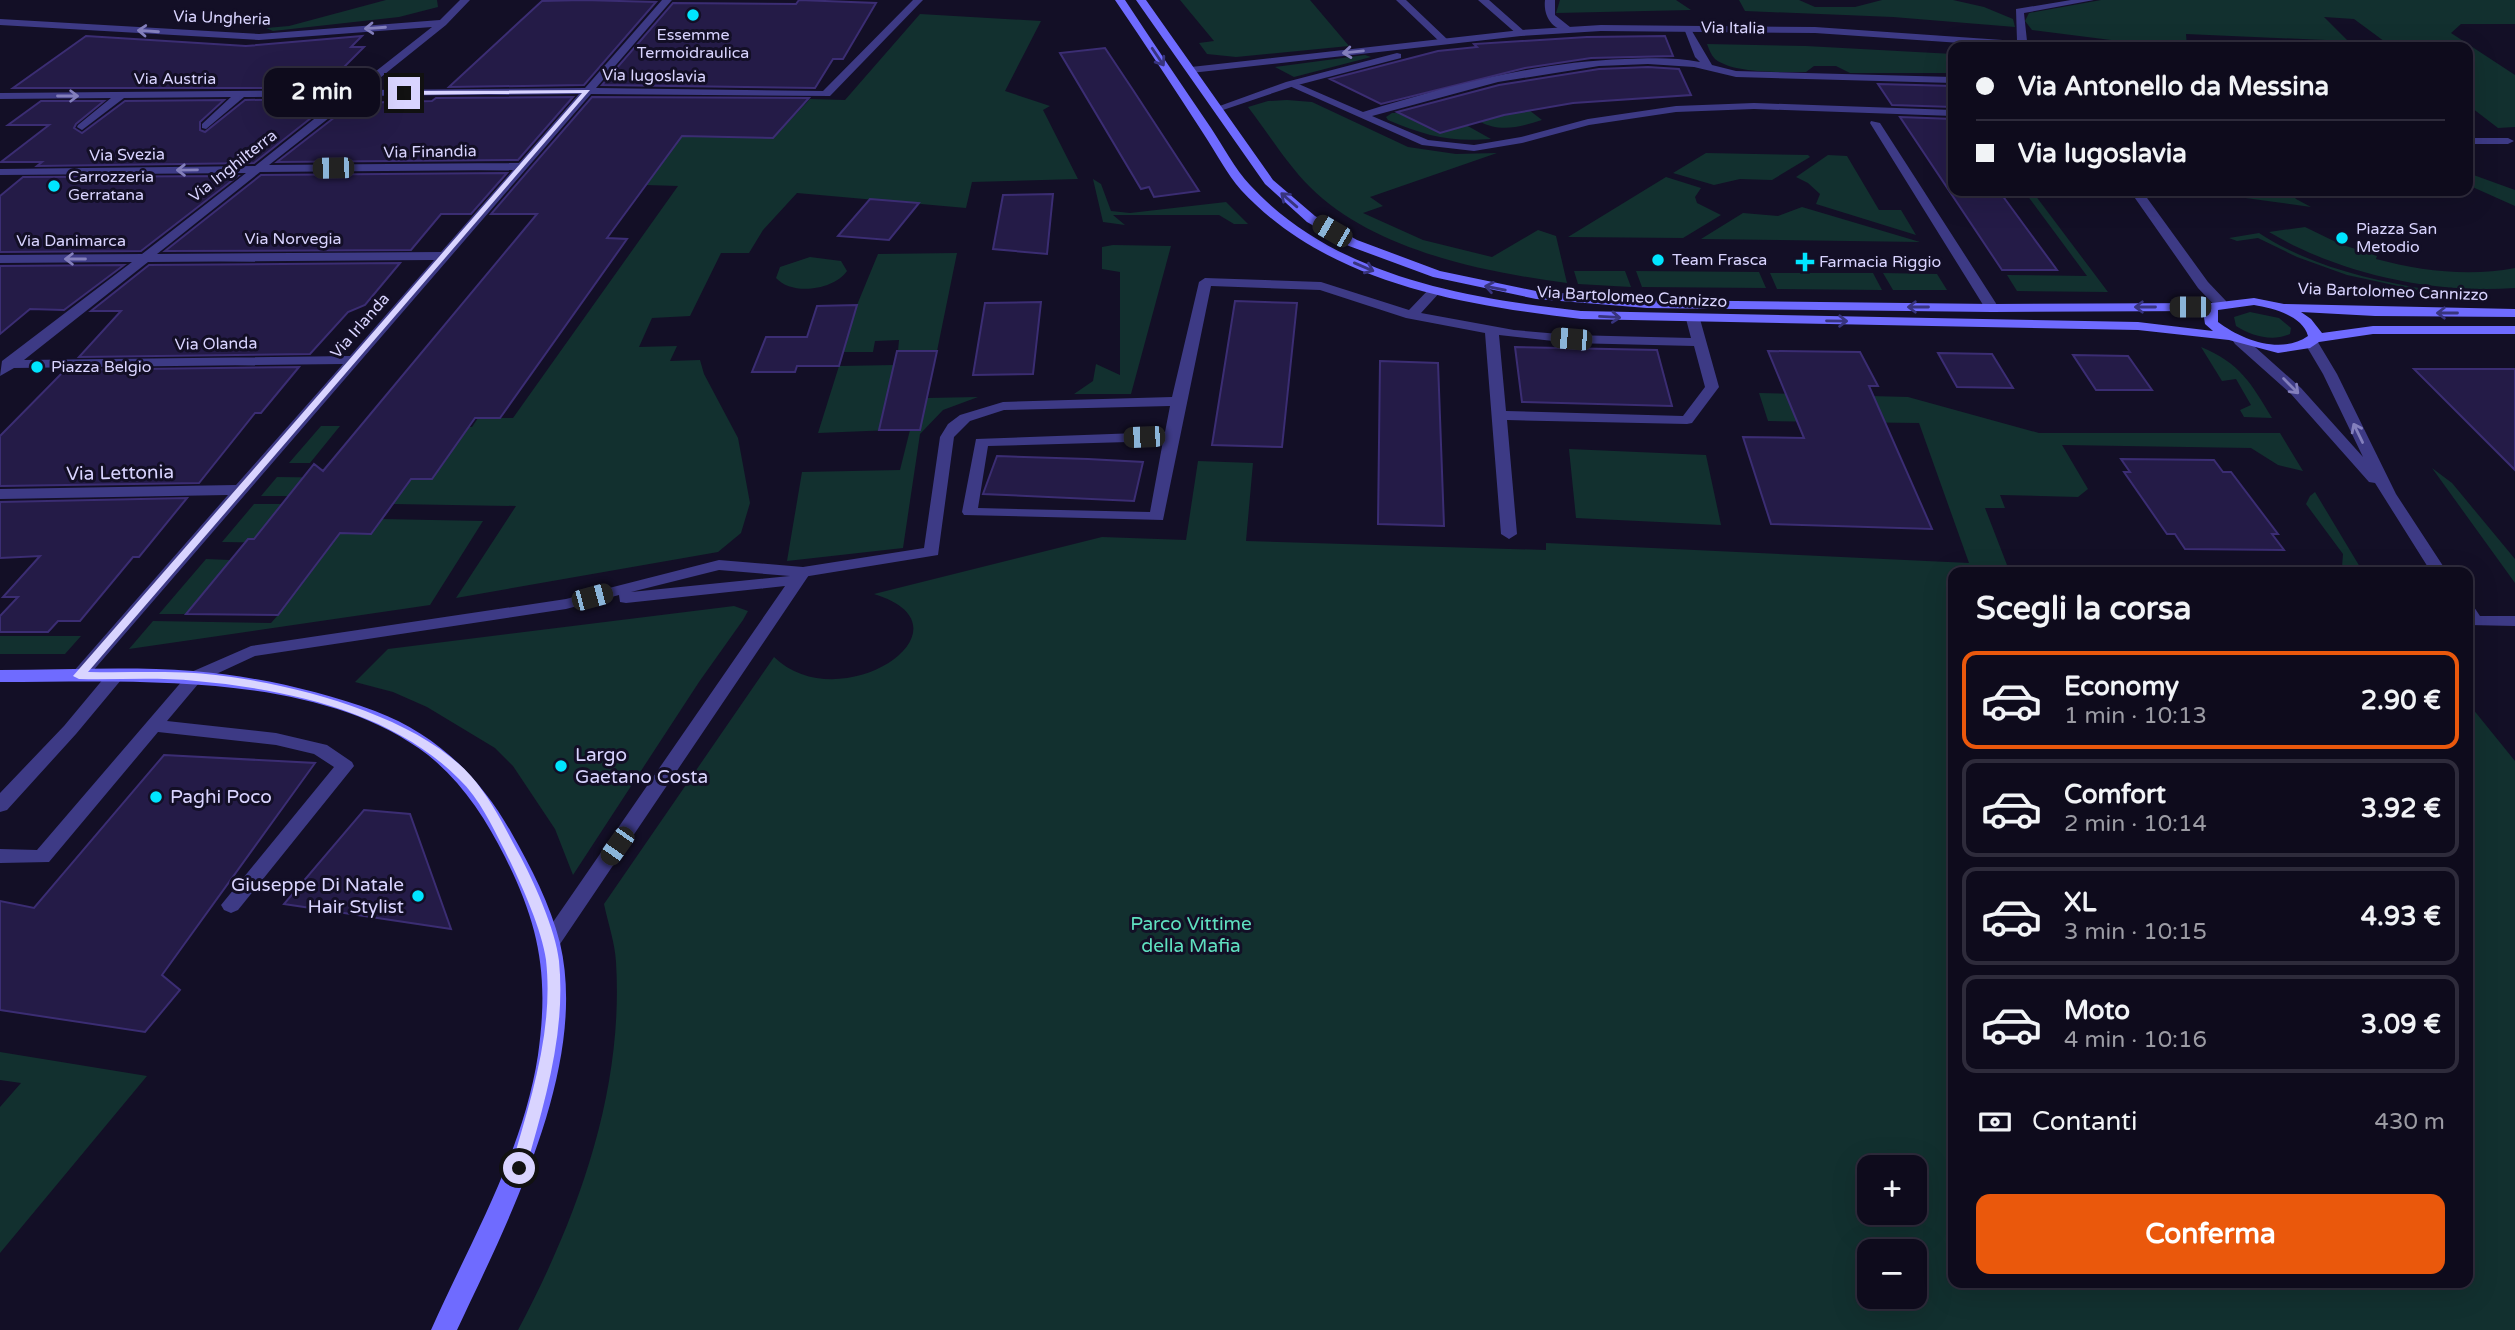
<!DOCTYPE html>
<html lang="it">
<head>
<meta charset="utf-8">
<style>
  body { margin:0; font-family:"Varela Round",sans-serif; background:#171425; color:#f1f3f6; height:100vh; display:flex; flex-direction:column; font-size:26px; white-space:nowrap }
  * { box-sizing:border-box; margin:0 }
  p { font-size:23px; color:#9b9ba3 }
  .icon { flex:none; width:38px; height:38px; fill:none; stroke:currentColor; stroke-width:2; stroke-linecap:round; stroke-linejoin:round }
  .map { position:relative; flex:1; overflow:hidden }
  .sheet { position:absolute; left:1948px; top:567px; width:525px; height:721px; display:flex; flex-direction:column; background:#0e0b1c; border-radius:14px; box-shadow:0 7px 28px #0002,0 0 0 2px #2e2b3b }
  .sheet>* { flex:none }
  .top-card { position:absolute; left:1948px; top:42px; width:525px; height:154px; border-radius:14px; box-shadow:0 7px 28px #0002,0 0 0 2px #2e2b3b; display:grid; align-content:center; height:154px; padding:0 28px; background:#0e0b1c }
  .buttons { position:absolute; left:1857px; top:1155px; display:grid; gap:14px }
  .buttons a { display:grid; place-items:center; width:70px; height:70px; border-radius:14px; background:#0e0b1c; box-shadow:0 7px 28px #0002,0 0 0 2px #2e2b3b; font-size:35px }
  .end { position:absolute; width:32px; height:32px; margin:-16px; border:9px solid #d9d4ff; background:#111; box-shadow:0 0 0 4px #111 }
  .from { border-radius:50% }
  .bubble { position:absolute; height:49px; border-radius:14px; background:#0e0b1c; box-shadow:0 7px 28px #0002,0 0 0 2px #2e2b3b; font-size:23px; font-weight:700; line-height:49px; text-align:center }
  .car { position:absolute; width:21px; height:42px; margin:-21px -10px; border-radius:9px; box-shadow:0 0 5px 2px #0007; background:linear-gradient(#222 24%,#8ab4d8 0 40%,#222 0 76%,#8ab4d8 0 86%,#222 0) }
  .top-card b { display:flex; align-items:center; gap:24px; height:66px; font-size:26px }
  .top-card b+b { border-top:2px solid #2e2b3b }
  .top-card i { width:18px; height:18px; background:#f1f3f6 }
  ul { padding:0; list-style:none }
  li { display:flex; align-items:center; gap:21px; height:98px; margin:0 14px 10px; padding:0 14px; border:4px solid #2e2b3b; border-radius:14px }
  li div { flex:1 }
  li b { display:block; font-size:26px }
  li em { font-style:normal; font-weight:700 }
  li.active { border-color:#ea580c }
  li>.icon { width:63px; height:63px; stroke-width:1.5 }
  h2 { padding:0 28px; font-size:32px; line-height:84px }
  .pay { display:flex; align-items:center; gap:18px; height:77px; padding:0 28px; font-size:26px }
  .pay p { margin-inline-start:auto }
  .button { display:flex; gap:14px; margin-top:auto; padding:14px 28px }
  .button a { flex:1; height:80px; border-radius:14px; background:#ea580c; color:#fff; font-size:28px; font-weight:700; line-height:80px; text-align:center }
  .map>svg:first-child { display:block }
  .green { fill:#12302f; fill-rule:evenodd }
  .building { fill:#241b47; stroke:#3b2d73; stroke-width:2 }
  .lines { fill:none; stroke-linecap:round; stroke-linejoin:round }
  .lane { fill:#3d3a85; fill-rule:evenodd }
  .street { fill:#3d3a85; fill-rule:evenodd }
  .secondary { fill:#6f6bff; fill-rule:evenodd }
  .oneway { stroke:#837fbc }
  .oneway2 { stroke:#38347d }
  .route { fill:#d9d4ff }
  .poi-dot { fill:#00e5ff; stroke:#130f26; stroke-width:2.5 }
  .labels { text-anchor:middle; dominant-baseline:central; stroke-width:6; stroke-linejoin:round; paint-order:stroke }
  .far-street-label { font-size:16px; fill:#d9d4ff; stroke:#130f26 }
  .far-poi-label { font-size:16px; fill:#d9d4ff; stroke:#130f26; text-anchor:start }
  .street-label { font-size:19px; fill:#d9d4ff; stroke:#130f26 }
  .poi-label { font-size:19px; fill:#d9d4ff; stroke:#130f26; text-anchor:start }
  .park-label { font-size:19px; fill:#5fe0c0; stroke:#130f26 }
</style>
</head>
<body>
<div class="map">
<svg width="2515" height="1330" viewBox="0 0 2515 1330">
  <rect width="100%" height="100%" fill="#130f26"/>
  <!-- green -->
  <path class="green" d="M386,0C404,0 420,0 437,0L438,7L399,17L273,31L266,28L289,26Z
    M1180,0H1310L1349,46L1236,57L1207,54L1199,43L1214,41Z
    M1560,0H1676L1691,10L1556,13Z
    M1739,0H1799L1815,7H1855L1882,0H1953L1984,7L2013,19L2015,27L1893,17L1745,11Z
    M2101,0H2515V24H2461L2451,33L2515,75V127L2498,128L2468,105V47H2392L2354,19L2324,17L2348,41L2186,34L2187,47H2166L2032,30L2025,21L2029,13Z
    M920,14L1041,21L1005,91L1050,106L1043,110L1078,179L972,182L966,208L797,193L763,230L749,253H721L690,316L652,318L639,347L677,346L670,361L700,360L704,374L738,438L750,503L741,533L718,552L456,598L516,506L393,504L402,490L295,488L288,496H261L277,477L432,479L442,465L452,427H472L478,418H513L678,186L646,185L682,136L773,138L810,99L845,100Z
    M1707,44L1806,46L1953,54V73H1850L1836,66H1814L1806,72C1782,72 1734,74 1715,59C1711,55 1709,49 1707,44Z
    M1365,55L1371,57L1294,77L1275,67Z
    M1287,100L1312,102L1408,147L1456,154L1497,153L1370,197L1383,206L1363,213L1423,240L1492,257L1538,230L1556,236L1567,283C1483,272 1373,250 1310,187C1287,164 1268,133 1248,107L1268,101Z
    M1529,110L1542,120C1521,127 1499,133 1479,121Z
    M1392,113H1398L1440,133L1466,125L1491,139C1449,142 1426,136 1388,120L1386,117Z
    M1706,153L1808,155L1810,157L1772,180L1740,179L1714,185L1673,173Z
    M1828,155L1847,156L1879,210H1901L1916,235L1816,204L1820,194L1808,183L1796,177Z
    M2468,173L2515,190V206L2468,185Z
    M1666,177L1701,188L1695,197L1697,203L1721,215L1683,238L1568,237Z
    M1093,179L1101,184L1111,211L1130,213L1226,202L1248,224H1234L1219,215H1113L1125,225L1103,222Z
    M2024,191H2032L2108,292L2017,291L2007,275L2087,276Z
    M2237,191H2289L2296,199L2311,207L2238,197Z
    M1802,207L1920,242L1701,239L1743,213L1778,216Z
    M2305,227L2340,244L2377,256L2376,259C2421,271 2469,277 2515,268V288C2432,294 2340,274 2269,232Z
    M2259,233C2309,266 2371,280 2430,290L2431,293L2347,275L2297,257L2258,238L2237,241L2229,238Z
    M1113,245L1171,246L1131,394H1074L1093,381L1096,364L1120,375V272L1102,269V247Z
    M957,253L937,351H898L899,340L875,341L873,352H843L857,305L878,254Z
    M810,257L841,261L847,271C834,290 792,296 776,278L780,267Z
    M1574,271H1625L1631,287L1578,284Z
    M1636,271L1759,272L1766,288L1642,287Z
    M1770,273H1873L1882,290L1777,289Z
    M1883,273L1937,274L1947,290H1893Z
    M2250,312L2279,318L2291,328L2290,334C2272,342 2252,336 2236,326L2234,317Z
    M2201,347C2240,363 2251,383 2272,418L2244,417L2240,410L2251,405L2236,379L2222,381Z
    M894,365L906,375L892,430L818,433L839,366Z
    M1759,393L1908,397L2039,433H2280L2303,471L2278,465L2251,448L2062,445L2088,489L2078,497L2000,495L2005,508H1985L2007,565L2162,572H1953V1283H2468V703L2515,761V1330H518C578,1217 624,1091 616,962C615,943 608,923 604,904L774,657C841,722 982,627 874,594L1102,537L1186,540L1198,461L1253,463L1246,541L1546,550V543L1969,563L1919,423L1768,421ZM1869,1167H1914V1213H1869ZM1869,1251H1914V1297H1869Z
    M978,397L943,410L920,434L903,548L787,561L802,472L900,470L910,430H920L927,398Z
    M321,426H340L310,463H289Z
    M1569,449L1706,455L1721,525L1576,518Z
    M2432,468L2452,483L2515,559V583Z
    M2315,492L2363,572H2336L2342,567L2343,554L2306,504L2310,496Z
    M254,504H282L260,532L371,534L382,519L483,521L430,605L129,649L153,621L271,623L278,615L331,544L222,542Z
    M206,559L230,560L186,614H159Z
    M734,606L748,611L743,620L699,682L573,875L555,829L513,766L495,748L427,707L393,692L355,682L388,649Z
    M0,636H81L65,654H0Z
    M0,1052L147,1076L0,1253V1107L21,1083L0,1080Z"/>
  <!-- building -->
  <path class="building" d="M583,0L656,2L584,85L449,87L542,1Z
    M799,0L876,3L843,59H833L815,88L602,85L673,3L796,4Z
    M86,36L246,46L362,36L351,47H364L342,69L356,68L336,88H13Z
    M1665,36L1673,56L1591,58L1525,68L1381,104L1330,79L1438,51L1477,47L1474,44L1587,37Z
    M1105,48L1133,90L1199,191L1154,197L1149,187L1141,189L1060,53Z
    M1648,67L1679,69L1691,95L1573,103L1504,115L1440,133L1397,112L1499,85L1599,69Z
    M1878,84L1953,86V107L1892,105Z
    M573,97L518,160L277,162L353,103L432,101L436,98Z
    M592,97L809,98L773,138L682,136L607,238L627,239L500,418H475L432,479H411L371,534L340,533L278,615L186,614L248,539H254L314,464L323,471L537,214H491Z
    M325,99L320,103H330L254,163L37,166L42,162H1L49,125H8L41,101H104L76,124L74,128L82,133L125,101L224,100L200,122V130L205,132L245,100Z
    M1900,117L1953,119V191H1999L2057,270H2002Z
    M507,173L471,214H441L411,250L165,251L261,175Z
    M238,176L141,251L0,252V196L23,177Z
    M1053,194L1047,254L993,249L1003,195Z
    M870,199L919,203L889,240L838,236Z
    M400,263L365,305L348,312L310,354L79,357L121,311H91L149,265Z
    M124,265L64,310L30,309L0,334V266Z
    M1235,301L1297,303L1282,447L1212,445Z
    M1041,302L1033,374L973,375L985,303Z
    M857,305L839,366H797L795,372H752L766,337H807L817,306Z
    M1515,347L1657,350L1672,406L1522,402Z
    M897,351H937L920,430H879Z
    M1768,351L1860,352L1878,386H1869L1932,529L1771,524L1743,437L1804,438Z
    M1938,353L1992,354L2013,388L1957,387Z
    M2073,355L2128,356L2152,390H2096Z
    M1380,361L1438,363L1444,526L1378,524Z
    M299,367L261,413H255L199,483L0,486V436L65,370Z
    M2414,369H2515V470Z
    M997,456L1088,459L1143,462L1134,501L983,494Z
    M2121,459L2214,460L2223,472H2231L2278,534H2272L2284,550L2185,549L2175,534H2167L2124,472H2130Z
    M187,498L139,557H133L80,621H58L48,632H0V616L18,597H3L40,556L0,558V502Z
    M164,755L315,763L162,975L180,990L145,1032L0,1010V901L34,908Z
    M364,810L410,814L451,929L284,904Z"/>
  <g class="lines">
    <!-- lane -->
    <path class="lane" d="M1396,0H1406L1448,40V44H1442Z
      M1478,0H1489L1524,31V35H1518Z
      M1545,0H1555V15L1570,27V31C1553,31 1543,17 1545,0Z
      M1683,26H1689L1712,65L1736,71L1953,77V83L1736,77L1694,67L1648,64L1599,66L1498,82L1372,116L1428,140L1474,145L1521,137L1588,119L1676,106L1754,103L1953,110V116L1754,109L1676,112L1589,125L1522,143L1474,151L1422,145L1285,84L1294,82L1363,112C1448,86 1535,62 1625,59C1649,58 1676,57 1700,62L1695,57Z
      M1205,278L1321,282L1409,310L1430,288L1435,287L1441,291L1421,313L1514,330L1571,335L1691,338L1686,319L1693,315L1700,319L1719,387L1692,423L1687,424L1507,420L1517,534L1509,539L1501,534L1485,333L1406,318L1320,290L1211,286L1163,520L964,515L962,512L976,439L1165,432L1170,406L1004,410L970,421L954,437L938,555L803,577L797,575L795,572L797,569L803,567L924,548L940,437L948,424L960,415L1003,402L1172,397L1199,282ZM1499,335L1571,343L1694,346L1705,387L1683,416L1506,411ZM1163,441L1150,512L978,508L988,446Z
      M115,670L121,672L124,676L121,680L76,734L7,810L0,812V793L64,726L109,672Z
      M195,671L204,677L167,721L276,733L327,745L352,762L354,766L238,910L231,913L224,910L221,905L334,767L314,754L276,745L158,732L49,862L0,863V849L37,850L189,673Z"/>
    <!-- street -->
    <path class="street" d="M460,0H470L446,25L365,90L585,88L662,0H672L596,88L823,91L913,0H923L830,96L591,94L85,680H73L70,676L73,672L228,495L0,499V489L236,485L343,364L14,368L0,376L2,361L132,262L0,263V255L142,254L246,173L0,175V169L255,166L343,96L244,97L206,129L202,128V124L231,97L124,98L82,130L77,127L78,125L111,98L0,99V93L352,90L432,27L259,40L0,25V19L259,34L440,20ZM579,94L519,163L269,165L357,96ZM513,170L441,252L157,254L260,172ZM434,260L350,356L24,360L148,262Z
      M2071,0H2094L2024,13L2027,41L2064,44L2069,47H2019L1815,33L1601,31L1521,36L1191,73L1186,70L1191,67L1521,30L1601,25L1815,27L2017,41L2016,9Z
      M1397,53L1401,54V58L1294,86L1223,110L1214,108L1286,82Z
      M1871,121L1880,123L1999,308L1997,311H1987L1985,308L1870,123Z
      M2468,138H2508L2514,141L2508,144H2468Z
      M2130,191H2142L2208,282L2226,301V307H2216L2198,288Z
      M2240,337L2245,338L2301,388L2363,457L2323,374L2304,342L2311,338L2316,339L2337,374L2396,494L2447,572H2431L2375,483L2369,482L2291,394L2235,344L2233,341Z
      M719,560L803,567L811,572L556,950L549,952L542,950L539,944L542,938L785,586L626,603L620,602L619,595L566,609L255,656L201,681H189L186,677L189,673L251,646L566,599ZM719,570L790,576L631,592Z
      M2468,606L2474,607L2480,616H2515V626L2469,625Z"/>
    <!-- secondary -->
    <path class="secondary" d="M1115,0H1125C1153,43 1182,85 1211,128C1223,146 1235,169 1250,185C1334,276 1464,298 1581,311L2138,322L2213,331L2205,324L2203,311L1992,312L1647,308L1536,299L1433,277L1349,246L1307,222L1265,184L1136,0H1146L1273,180L1315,216L1357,240L1440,271L1536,291L1647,300L1992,304L2212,303L2254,298L2284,304L2515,309V317L2375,316L2301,312L2311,319L2322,333L2373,326H2515V334H2373L2319,342L2310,348L2278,353L2229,340L2138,330L1581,319C1462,305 1327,283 1241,190C1227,174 1215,151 1203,133C1174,88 1145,44 1115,0ZM2254,305C2273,308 2303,316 2308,336C2281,355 2242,340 2218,322V310Z
      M0,670C64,670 129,666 193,671C254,676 317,690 375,711C436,734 479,776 511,832C531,867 550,904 560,943C589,1066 508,1221 457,1330H431C471,1240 523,1153 538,1055C549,977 540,927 505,857C486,819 462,782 428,755C318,670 131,682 0,682Z"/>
  </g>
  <!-- one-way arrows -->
  <defs><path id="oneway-shaft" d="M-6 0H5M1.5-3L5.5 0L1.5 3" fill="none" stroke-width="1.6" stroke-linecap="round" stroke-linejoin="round" transform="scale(1.75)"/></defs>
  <g class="oneway">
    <use href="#oneway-shaft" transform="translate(375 28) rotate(176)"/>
    <use href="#oneway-shaft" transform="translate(148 31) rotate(-176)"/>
    <use href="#oneway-shaft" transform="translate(1353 52) rotate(174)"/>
    <use href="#oneway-shaft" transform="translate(68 96)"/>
    <use href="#oneway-shaft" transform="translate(187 170) rotate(179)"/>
    <use href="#oneway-shaft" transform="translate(75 259) rotate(180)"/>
    <use href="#oneway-shaft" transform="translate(2291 386) rotate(45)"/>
    <use href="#oneway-shaft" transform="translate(2358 433) rotate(-116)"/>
  </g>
  <g class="oneway2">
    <use href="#oneway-shaft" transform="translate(1158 57) rotate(56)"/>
    <use href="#oneway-shaft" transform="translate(1289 200) rotate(-139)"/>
    <use href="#oneway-shaft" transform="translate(1364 267) rotate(23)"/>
    <use href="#oneway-shaft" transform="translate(1495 288) rotate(-169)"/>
    <use href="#oneway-shaft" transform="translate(1918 307) rotate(-180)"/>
    <use href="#oneway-shaft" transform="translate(2145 307) rotate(180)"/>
    <use href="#oneway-shaft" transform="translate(2447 313) rotate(-180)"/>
    <use href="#oneway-shaft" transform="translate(1610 317) rotate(3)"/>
    <use href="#oneway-shaft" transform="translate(1837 321) rotate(1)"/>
  </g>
  <!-- route -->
  <path class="route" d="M590,90L88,672C123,673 159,671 194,673C277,679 414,712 471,776C491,799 504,826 518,852C533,879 556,931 559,961C566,1032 545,1101 526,1168L519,1175L511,1168C530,1101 554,1031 546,960C542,929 519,879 505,851C492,826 480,799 459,779C393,712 287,689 196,681C157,677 117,680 79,679L73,676L582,93L404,95L401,91Z"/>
  <!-- markers -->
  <g class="poi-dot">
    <circle cx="693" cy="15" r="7"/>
    <circle cx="54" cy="186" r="7"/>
    <circle cx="2342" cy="238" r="7"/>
    <circle cx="1658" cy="260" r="7"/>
    <path d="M1801.5 251.5h7v7h7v7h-7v7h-7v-7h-7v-7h7z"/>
    <circle cx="37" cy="367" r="7"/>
    <circle cx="561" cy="766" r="7"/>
    <circle cx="156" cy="797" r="7"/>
    <circle cx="418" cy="896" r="7"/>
  </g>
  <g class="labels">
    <!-- far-street labels -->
    <g class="far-street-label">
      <text transform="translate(222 18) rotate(2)">Via Ungheria</text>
      <text transform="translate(1733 28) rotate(1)">Via Italia</text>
      <text transform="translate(654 76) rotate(1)">Via Iugoslavia</text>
      <text x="175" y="79">Via Austria</text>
      <text transform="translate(430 152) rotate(-1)">Via Finandia</text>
      <text transform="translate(127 155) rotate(-1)">Via Svezia</text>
      <text transform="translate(233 166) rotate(-38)">Via Inghilterra</text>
      <text x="293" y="239">Via Norvegia</text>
      <text x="71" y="241">Via Danimarca</text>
      <text transform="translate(2393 292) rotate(2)">Via Bartolomeo Cannizzo</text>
      <text transform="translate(1632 297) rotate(3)">Via Bartolomeo Cannizzo</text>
      <text transform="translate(360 326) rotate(-49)">Via Irlanda</text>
      <text transform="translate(216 344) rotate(-1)">Via Olanda</text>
    </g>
    <!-- far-poi labels -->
    <g class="far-poi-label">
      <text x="693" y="35" text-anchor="middle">Essemme<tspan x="693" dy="18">Termoidraulica</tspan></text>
      <text x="68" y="177">Carrozzeria<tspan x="68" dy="18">Gerratana</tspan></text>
      <text x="2356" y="229">Piazza San<tspan x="2356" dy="18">Metodio</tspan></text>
      <text x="1672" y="260">Team Frasca</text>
      <text x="1819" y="262">Farmacia Riggio</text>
      <text x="51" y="367">Piazza Belgio</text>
    </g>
    <!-- street labels -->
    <g class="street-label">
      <text transform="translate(120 473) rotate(-1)">Via Lettonia</text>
    </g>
    <!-- poi labels -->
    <g class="poi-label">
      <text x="575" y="755">Largo<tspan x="575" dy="22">Gaetano Costa</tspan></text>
      <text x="170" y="797">Paghi Poco</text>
      <text x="404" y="885" text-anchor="end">Giuseppe Di Natale<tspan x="404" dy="22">Hair Stylist</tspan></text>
    </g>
    <!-- park labels -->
    <g class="park-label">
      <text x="1191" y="924">Parco Vittime<tspan x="1191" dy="22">della Mafia</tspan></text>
    </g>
  </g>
</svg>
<div class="buttons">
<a>+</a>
<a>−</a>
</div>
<i class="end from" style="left:519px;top:1168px"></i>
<i class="end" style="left:404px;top:93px"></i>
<div class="bubble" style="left:264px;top:68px;width:116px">2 min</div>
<i class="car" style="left:333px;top:168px;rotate:269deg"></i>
<i class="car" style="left:1332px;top:231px;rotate:300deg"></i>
<i class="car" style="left:2190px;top:307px;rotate:270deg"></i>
<i class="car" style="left:1571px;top:339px;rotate:275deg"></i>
<i class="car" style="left:1144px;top:437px;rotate:268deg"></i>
<i class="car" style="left:592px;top:597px;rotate:75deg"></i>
<i class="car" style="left:617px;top:846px;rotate:215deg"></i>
<div class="top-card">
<b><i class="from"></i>Via Antonello da Messina</b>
<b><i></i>Via Iugoslavia</b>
</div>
<section class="sheet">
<h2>Scegli la corsa</h2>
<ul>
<li class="active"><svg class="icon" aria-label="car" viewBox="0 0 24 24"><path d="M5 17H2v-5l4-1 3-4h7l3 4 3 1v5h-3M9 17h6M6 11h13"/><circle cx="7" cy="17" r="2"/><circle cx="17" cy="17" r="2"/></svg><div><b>Economy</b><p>1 min · 10:13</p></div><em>2.90 €</em></li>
<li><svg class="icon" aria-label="car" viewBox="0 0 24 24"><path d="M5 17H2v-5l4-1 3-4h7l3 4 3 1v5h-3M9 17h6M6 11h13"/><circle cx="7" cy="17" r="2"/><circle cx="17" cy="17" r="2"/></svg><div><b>Comfort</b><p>2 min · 10:14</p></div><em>3.92 €</em></li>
<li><svg class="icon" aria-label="car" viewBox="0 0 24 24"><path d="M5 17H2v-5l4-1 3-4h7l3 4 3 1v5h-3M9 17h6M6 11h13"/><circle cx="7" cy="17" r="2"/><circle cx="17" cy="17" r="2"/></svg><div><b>XL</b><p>3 min · 10:15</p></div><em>4.93 €</em></li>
<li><svg class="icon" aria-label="car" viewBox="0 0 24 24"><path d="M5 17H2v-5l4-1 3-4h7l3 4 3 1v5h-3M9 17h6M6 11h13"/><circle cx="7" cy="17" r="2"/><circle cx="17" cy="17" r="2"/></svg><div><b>Moto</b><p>4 min · 10:16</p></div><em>3.09 €</em></li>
</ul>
<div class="pay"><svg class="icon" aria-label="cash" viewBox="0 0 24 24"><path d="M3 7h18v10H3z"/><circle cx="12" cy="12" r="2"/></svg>Contanti<p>430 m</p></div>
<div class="button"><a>Conferma</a></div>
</section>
</div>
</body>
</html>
